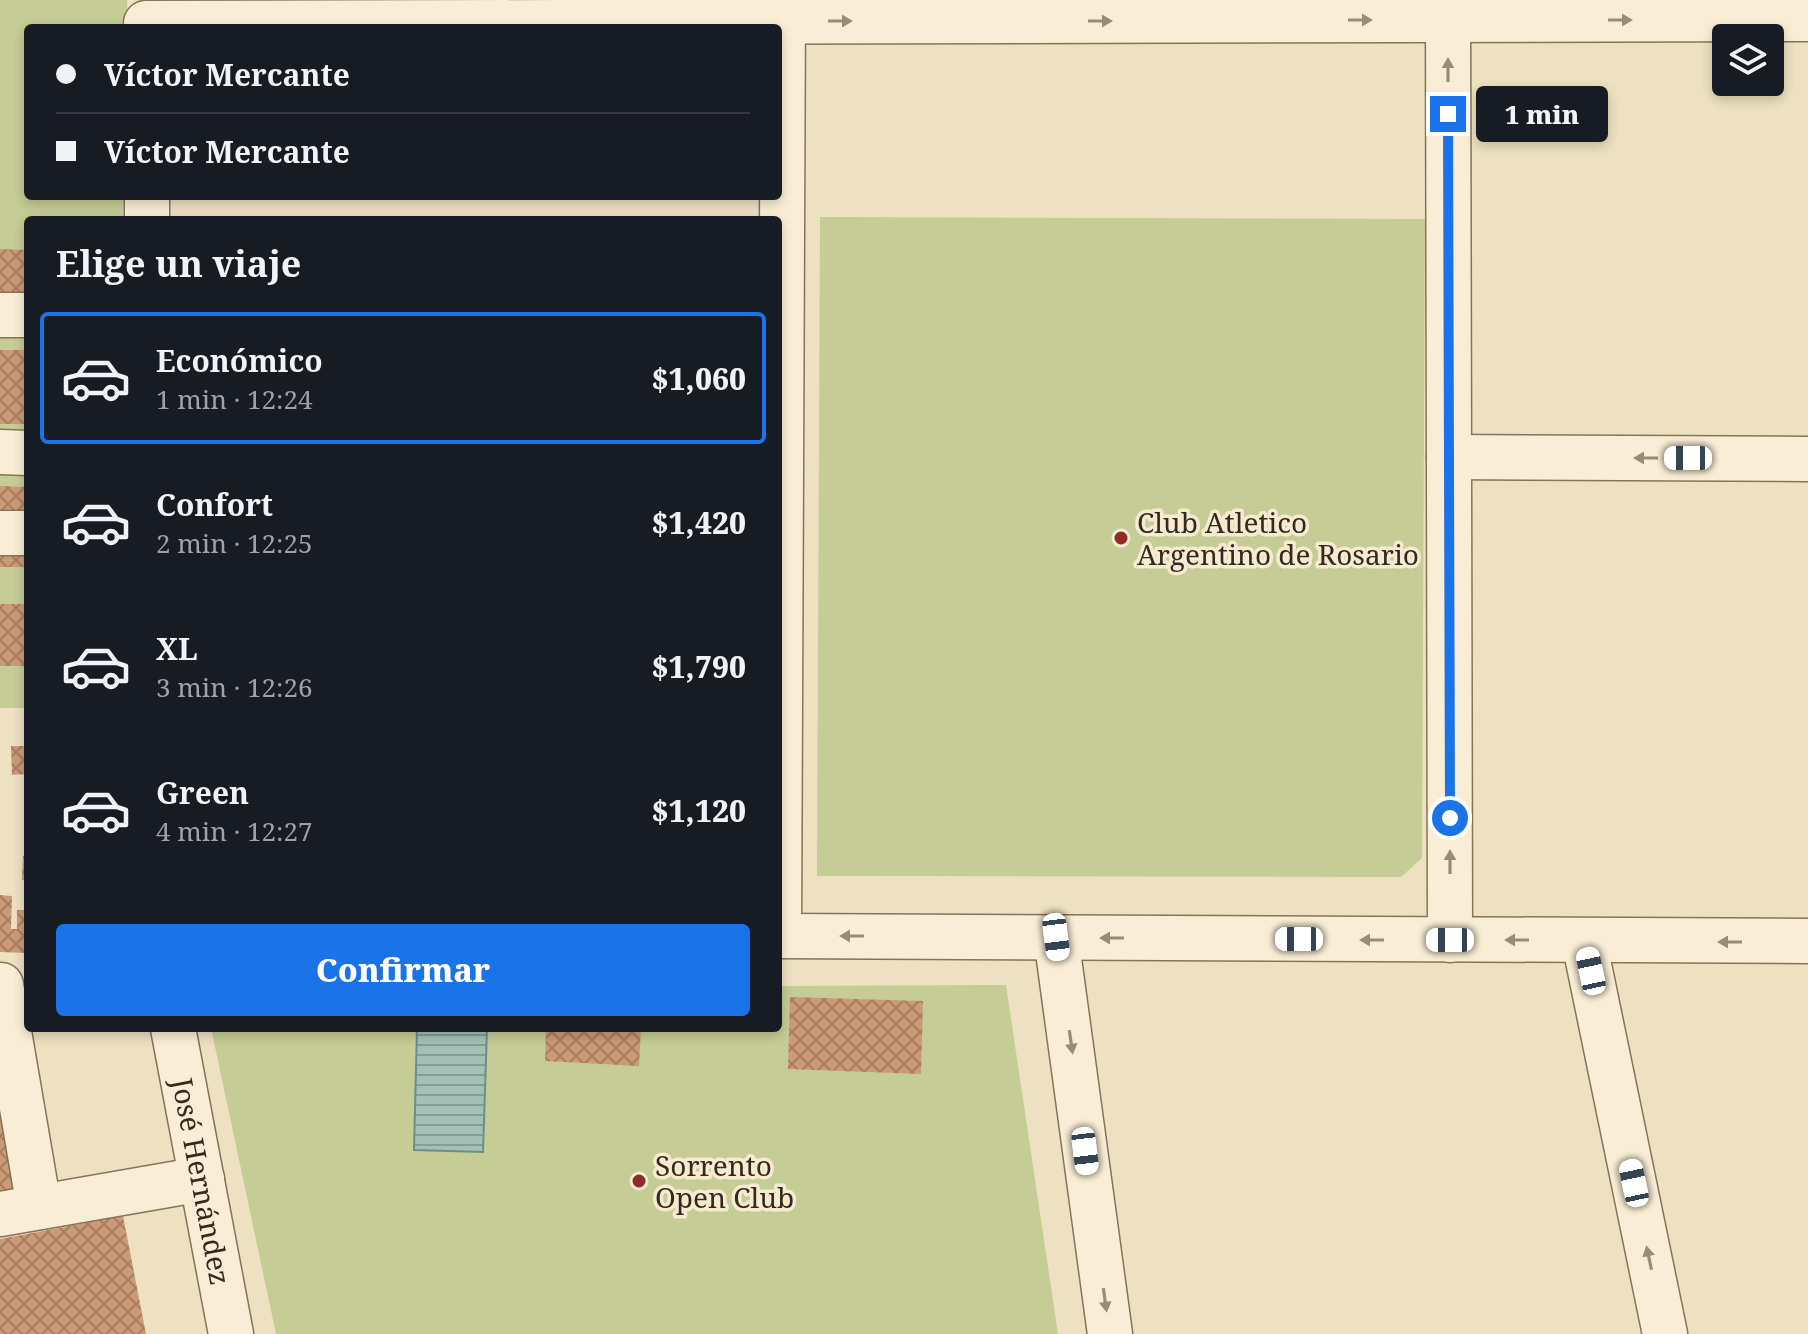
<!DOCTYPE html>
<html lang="es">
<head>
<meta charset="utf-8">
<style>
  body { margin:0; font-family:"Noto Serif",serif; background:#242831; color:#f1f3f6; height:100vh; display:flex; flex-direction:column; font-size:30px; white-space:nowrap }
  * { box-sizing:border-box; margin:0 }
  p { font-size:26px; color:#9ea1a6 }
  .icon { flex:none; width:44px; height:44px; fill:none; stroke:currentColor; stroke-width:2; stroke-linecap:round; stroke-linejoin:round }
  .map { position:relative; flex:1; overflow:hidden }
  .sheet { position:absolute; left:24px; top:216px; width:758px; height:816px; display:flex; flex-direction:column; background:#171b24; border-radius:8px; box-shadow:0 4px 12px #0003 }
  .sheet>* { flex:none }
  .banner { position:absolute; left:24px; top:24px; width:758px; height:176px; border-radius:8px; box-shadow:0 4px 12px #0003; display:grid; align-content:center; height:176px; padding:0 32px; background:#171b24 }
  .buttons { position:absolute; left:1712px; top:24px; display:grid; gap:16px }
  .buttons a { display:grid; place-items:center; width:72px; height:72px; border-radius:8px; background:#171b24; box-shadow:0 4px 12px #0003; font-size:40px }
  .end { position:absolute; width:36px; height:36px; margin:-18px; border:10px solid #1a73e8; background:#fff; box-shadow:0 0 0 4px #fff }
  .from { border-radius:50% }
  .bubble { position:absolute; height:56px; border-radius:8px; background:#171b24; box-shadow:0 4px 12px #0003; font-size:26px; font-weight:800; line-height:56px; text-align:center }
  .car { position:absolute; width:24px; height:48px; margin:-24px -12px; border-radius:10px; box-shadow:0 0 6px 2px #0007; background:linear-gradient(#fff 24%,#345 0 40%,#fff 0 76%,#345 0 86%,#fff 0) }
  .banner b { display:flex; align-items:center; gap:28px; height:76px; font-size:30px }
  .banner b+b { border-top:2px solid #363941 }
  .banner i { width:20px; height:20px; background:#f1f3f6 }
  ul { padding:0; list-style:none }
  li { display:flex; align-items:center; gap:24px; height:132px; margin:0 16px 12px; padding:0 16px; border:4px solid transparent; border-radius:8px }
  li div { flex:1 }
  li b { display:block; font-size:30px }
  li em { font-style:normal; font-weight:800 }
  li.active { border-color:#1a73e8 }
  li>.icon { width:72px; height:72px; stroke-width:1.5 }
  h2 { padding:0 32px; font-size:36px; line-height:96px }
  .cta { display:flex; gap:16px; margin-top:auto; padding:16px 32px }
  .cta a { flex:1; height:92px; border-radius:8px; background:#1a73e8; color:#fff; font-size:32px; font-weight:800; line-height:92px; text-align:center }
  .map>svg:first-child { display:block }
  .pitch { fill:#c6cc95 }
  .water { fill:url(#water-rules); stroke:#6b8f86; stroke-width:2 }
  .building { fill:url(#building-cross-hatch) }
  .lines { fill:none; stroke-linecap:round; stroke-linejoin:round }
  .minor-casing { stroke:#887259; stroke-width:47 }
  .minor { stroke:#f9eed5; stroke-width:44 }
  .oneway { fill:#988c79 }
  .route { stroke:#1a73e8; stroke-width:10 }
  .poi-dot { fill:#972829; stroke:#f6ebd1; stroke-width:3 }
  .labels { text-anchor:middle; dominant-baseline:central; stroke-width:7; stroke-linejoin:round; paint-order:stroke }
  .poi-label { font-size:28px; fill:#372a1d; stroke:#f6ebd1; text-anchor:start }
  .street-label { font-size:28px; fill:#372a1d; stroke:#f6ebd1 }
</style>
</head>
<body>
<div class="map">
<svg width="1808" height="1334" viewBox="0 0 1808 1334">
  <defs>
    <pattern id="water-rules" width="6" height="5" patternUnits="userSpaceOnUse" patternTransform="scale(2)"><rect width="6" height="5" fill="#a4c1b8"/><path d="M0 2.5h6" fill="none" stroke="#869d95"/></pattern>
    <pattern id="building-cross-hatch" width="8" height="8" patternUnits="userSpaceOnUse" patternTransform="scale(2)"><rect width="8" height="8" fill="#cd9a77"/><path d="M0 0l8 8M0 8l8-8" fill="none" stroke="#a77e61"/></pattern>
  </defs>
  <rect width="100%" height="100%" fill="#eee1c1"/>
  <!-- pitch -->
  <path class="pitch" d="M0,0H127L128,28H28V196H124L123,220H28V708H0Z
    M820,217L1425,219L1422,858L1401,877L817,876Z
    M1006,985L1058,1334H276L211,1028H778V986Z"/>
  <!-- water -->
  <path class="water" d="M417,1028H487L483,1152L414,1150Z"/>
  <!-- building -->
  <path class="building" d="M0,249L28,250V292H0Z
    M0,350H28V424H0Z
    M0,486L28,487V525L0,524Z
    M28,546V567H0V547Z
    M0,604H28V666H0Z
    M11,746H28V774L12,775Z
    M23,856H28V880H22Z
    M0,895L12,896L11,929H17V910H28V953L0,952Z
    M790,997L923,1001L921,1074L788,1069Z
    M546,1028H641L639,1066L545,1061Z
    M0,1072L22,1191L0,1195Z
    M123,1216L146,1334H0V1239Z"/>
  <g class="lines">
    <defs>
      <g id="minor">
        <path d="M1448,0L1450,940"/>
        <path d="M146,23L1808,19"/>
        <path d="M147,196V220"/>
        <path d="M0,315H28"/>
        <path d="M0,452L28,453"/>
        <path d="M1449,457L1808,459"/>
        <path d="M0,533H28"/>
        <path d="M778,936L1808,941"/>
        <path d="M779,936L783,0"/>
        <path d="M1056,937L1110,1334"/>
        <path d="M1584,941L1665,1334"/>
        <path d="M1,985L39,1207"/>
        <path id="s1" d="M173,1028L231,1334"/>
        <path d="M0,1214L202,1179"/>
      </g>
    </defs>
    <!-- minor casing -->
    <use href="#minor" class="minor-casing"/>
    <!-- minor -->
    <use href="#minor" class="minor"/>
  </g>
  <!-- one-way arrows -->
  <defs><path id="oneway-solid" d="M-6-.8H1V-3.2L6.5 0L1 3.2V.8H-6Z" transform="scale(2)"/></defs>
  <g class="oneway">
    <use href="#oneway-solid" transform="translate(1360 20)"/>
    <use href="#oneway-solid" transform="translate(1620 20)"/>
    <use href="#oneway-solid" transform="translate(840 21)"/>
    <use href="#oneway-solid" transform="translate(1100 21)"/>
    <use href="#oneway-solid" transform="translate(1448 70) rotate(-90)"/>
    <use href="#oneway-solid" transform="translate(1646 458) rotate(-180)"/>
    <use href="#oneway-solid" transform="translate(1450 862) rotate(-90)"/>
    <use href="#oneway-solid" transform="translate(852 936) rotate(-180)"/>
    <use href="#oneway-solid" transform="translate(1112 938) rotate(-180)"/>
    <use href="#oneway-solid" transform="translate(1372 940) rotate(-180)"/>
    <use href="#oneway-solid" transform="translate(1517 940) rotate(-180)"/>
    <use href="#oneway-solid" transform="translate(1730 942) rotate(-180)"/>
    <use href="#oneway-solid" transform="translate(1071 1042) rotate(82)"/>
    <use href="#oneway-solid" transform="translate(1649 1258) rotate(-102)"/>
    <use href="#oneway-solid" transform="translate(1105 1300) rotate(82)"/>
  </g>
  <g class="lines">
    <!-- route -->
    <path class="route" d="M1448,114L1450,818"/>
  </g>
  <!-- markers -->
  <g class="poi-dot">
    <circle cx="1121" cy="538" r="8"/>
    <circle cx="639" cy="1181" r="8"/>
  </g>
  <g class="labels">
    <!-- poi labels -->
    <g class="poi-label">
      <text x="1137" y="522">Club Atletico<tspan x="1137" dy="32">Argentino de Rosario</tspan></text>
      <text x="655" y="1165">Sorrento<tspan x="655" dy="32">Open Club</tspan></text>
    </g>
    <!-- street labels -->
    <g class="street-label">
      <text stroke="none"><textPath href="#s1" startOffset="156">José Hernández</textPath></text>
    </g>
  </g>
</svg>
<div class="buttons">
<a><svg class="icon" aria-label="layers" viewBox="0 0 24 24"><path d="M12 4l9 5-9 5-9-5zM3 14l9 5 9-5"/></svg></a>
</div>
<i class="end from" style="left:1450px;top:818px"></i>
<i class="end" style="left:1448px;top:114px"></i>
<div class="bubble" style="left:1476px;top:86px;width:132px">1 min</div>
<i class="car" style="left:1688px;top:458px;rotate:270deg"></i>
<i class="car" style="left:1056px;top:937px;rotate:173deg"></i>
<i class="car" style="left:1299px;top:939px;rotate:270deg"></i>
<i class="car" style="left:1450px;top:940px;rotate:270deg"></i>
<i class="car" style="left:1591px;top:971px;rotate:348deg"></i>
<i class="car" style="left:1085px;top:1151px;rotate:173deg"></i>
<i class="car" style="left:1634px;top:1183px;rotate:348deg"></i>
<div class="banner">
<b><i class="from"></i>Víctor Mercante</b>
<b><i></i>Víctor Mercante</b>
</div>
<section class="sheet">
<h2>Elige un viaje</h2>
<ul>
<li class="active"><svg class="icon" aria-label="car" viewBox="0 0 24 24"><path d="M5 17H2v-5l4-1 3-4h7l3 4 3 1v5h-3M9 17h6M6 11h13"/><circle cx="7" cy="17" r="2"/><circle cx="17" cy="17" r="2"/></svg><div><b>Económico</b><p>1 min · 12:24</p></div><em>$1,060</em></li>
<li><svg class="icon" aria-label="car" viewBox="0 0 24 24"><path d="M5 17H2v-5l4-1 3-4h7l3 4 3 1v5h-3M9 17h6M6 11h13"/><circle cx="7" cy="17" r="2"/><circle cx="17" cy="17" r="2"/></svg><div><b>Confort</b><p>2 min · 12:25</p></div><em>$1,420</em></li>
<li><svg class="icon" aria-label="car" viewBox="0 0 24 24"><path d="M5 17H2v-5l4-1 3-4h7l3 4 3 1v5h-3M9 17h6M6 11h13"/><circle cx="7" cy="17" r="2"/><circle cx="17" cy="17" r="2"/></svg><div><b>XL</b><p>3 min · 12:26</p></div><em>$1,790</em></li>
<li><svg class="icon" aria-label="car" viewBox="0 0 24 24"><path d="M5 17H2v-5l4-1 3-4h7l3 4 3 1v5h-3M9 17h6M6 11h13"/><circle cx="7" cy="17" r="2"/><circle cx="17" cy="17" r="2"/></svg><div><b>Green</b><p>4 min · 12:27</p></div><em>$1,120</em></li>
</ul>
<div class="cta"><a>Confirmar</a></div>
</section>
</div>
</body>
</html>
